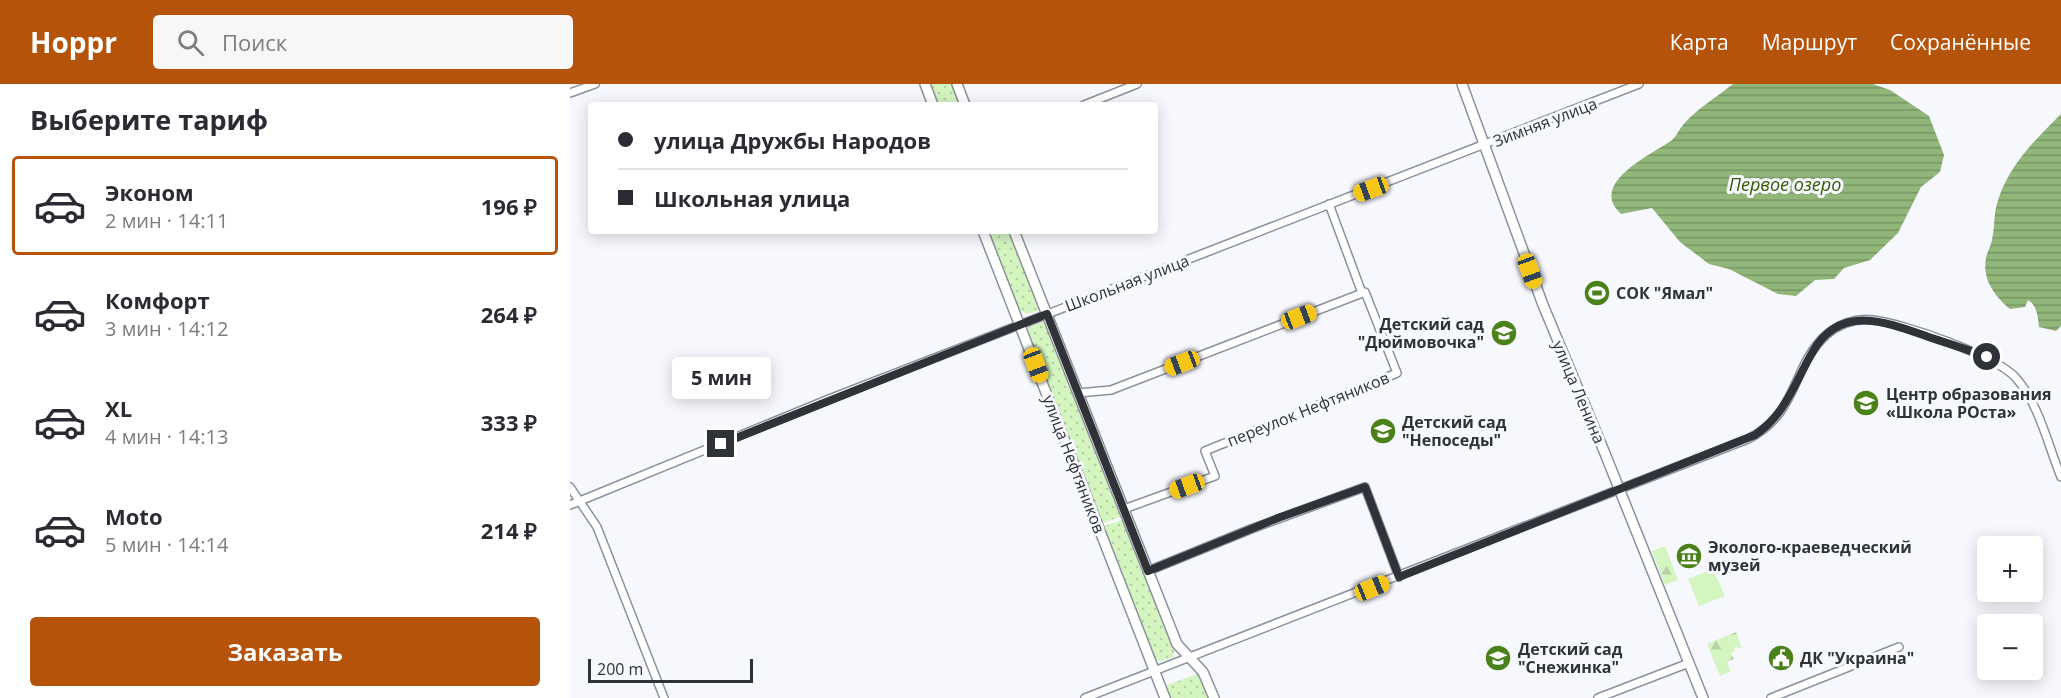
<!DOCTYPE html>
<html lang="ru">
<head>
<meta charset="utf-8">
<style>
  body { margin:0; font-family:"Open Sans",sans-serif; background:#f7f7f7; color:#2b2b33; height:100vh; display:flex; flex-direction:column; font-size:22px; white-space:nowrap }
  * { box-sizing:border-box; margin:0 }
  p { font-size:20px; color:#7c7c81 }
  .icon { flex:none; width:33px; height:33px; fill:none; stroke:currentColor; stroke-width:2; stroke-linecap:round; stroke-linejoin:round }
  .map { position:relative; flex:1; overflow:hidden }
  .sheet { display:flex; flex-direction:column; background:#fff; width:570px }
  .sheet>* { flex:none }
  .banner { position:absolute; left:18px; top:18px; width:570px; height:132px; border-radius:6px; box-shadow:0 3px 15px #0003; display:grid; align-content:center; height:132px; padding:0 30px; background:#fff }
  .tools { position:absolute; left:1407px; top:452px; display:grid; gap:12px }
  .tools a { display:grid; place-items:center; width:66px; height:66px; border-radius:6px; background:#fff; box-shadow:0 3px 15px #0003; font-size:30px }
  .scale { position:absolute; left:18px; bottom:15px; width:165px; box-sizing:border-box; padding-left:6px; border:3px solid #2f3237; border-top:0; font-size:16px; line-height:21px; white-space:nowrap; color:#2f3237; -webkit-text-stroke:4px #f6f8fd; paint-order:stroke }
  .end { position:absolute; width:27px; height:27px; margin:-14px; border:8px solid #2f3237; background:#fff; box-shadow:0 0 0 3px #fff }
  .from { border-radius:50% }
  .bubble { position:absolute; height:42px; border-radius:6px; background:#fff; box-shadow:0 3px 15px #0003; font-size:20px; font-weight:700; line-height:42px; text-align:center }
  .car { position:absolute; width:18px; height:36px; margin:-18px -9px; border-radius:8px; box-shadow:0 0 4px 2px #0007; background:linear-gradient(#f5c518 24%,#345 0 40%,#f5c518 0 76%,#345 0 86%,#f5c518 0) }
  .banner b { display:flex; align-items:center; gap:21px; height:57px; font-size:22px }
  .banner b+b { border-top:2px solid #e1e1e2 }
  .banner i { width:15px; height:15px; background:#2b2b33 }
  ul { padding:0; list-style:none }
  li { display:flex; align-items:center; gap:18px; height:99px; margin:0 12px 9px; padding:0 18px; border:3px solid transparent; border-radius:6px }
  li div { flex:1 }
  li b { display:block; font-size:22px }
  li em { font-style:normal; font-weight:700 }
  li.current { border-color:#b45309 }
  li>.icon { width:54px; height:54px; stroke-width:1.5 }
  h2 { padding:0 30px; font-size:27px; line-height:72px }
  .action { display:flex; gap:12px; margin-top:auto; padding:12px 30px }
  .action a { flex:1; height:69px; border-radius:6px; background:#b45309; color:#fff; font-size:24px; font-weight:700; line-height:69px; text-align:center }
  header { display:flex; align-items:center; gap:36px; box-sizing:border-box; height:84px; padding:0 30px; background:#b45309; color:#fff }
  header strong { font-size:28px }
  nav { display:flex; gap:33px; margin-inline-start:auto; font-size:21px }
  .search { width:420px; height:54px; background:#f7f7f7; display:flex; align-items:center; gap:15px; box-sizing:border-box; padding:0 21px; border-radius:6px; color:#7c7c81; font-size:22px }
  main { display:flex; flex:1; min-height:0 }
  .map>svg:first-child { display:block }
  .grass { fill:url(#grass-dots) }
  .forest { fill:url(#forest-firs) }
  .green { fill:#d4f5c0 }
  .water { fill:url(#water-rules) }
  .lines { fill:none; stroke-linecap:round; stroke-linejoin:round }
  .minor-casing { stroke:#8b919c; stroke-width:10 }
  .major-casing { stroke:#8b919c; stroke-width:12 }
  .minor { stroke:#fff; stroke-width:7 }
  .major { stroke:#fff; stroke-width:9 }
  .route { stroke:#2f3237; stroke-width:8 }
  .labels { text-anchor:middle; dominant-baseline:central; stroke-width:6; stroke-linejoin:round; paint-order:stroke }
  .street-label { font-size:16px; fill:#2f3237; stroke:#f6f8fd }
  .poi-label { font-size:16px; font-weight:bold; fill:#2f3237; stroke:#f6f8fd; text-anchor:start }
  .water-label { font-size:18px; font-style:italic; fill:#315c02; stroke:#f6f8fd }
</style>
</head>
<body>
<header>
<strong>Hoppr</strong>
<div class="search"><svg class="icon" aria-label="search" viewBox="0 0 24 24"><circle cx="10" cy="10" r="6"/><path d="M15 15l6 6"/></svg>Поиск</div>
<nav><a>Карта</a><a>Маршрут</a><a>Сохранённые</a></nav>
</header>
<main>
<section class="sheet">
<h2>Выберите тариф</h2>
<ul>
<li class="current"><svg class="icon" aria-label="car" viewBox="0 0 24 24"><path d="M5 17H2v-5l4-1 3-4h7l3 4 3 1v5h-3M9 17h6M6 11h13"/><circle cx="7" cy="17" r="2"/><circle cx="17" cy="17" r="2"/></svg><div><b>Эконом</b><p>2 мин · 14:11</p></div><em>196 ₽</em></li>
<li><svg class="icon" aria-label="car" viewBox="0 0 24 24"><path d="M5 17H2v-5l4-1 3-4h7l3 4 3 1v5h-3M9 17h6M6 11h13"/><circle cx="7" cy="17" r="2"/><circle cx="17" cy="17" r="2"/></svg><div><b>Комфорт</b><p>3 мин · 14:12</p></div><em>264 ₽</em></li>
<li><svg class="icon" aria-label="car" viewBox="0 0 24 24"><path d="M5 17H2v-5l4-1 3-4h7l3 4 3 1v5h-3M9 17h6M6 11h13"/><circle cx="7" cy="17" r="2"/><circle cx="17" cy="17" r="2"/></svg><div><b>XL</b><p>4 мин · 14:13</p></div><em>333 ₽</em></li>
<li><svg class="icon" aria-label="car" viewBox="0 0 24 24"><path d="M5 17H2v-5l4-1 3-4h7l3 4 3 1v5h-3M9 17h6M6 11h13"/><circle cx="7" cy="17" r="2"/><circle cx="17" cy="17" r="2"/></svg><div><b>Moto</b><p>5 мин · 14:14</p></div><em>214 ₽</em></li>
</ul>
<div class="action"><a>Заказать</a></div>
</section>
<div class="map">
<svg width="1491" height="614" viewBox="0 0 1491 614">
  <defs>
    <pattern id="grass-dots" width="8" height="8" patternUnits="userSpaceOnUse" patternTransform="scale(1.5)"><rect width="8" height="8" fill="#d4f5c0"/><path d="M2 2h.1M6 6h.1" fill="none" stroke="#b6d2a6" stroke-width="1.8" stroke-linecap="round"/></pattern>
    <pattern id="forest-firs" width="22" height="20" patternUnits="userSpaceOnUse" patternTransform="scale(1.5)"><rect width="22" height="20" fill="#d4f5c0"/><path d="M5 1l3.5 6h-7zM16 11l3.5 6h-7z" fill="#b6d2a6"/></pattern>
    <pattern id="water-rules" width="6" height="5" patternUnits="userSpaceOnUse" patternTransform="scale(1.5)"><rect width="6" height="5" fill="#91b67a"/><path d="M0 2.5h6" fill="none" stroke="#779565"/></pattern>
  </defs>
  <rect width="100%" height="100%" fill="#f6f8fd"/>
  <!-- grass -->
  <path class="grass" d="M361,0H382L390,21H369Z
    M418,147H440L470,222L467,227L456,230L448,224Z
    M471,238L476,240L552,432L531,440L457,248L459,243Z
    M554,435L605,565L603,573L592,577L584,576L532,443Z
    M630,589L640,614H599L594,602Z"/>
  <!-- forest -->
  <path class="forest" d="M1095,462L1108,496L1095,501L1082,467Z
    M1166,548L1172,564L1164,563L1165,567L1161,569L1164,575L1157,578L1161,587L1150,592L1137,560Z"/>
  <!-- green -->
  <path class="green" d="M1143,485L1155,512L1129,522L1118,495Z"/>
  <!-- water -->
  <path class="water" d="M1163,0H1303L1320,6L1359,32L1374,71L1370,88L1351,103L1328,149L1300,176L1274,184L1264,195L1245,196L1226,212L1208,210L1159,185L1139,180L1110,158L1082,124L1051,130C1017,99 1083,70 1102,56C1107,52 1109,45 1113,41C1126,25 1147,13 1163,0Z
    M1491,30V242L1486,247L1469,243C1468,233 1467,221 1458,216L1455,223L1440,225C1425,212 1412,196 1416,174C1417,168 1421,162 1422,156C1424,147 1424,138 1425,129C1433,87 1462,59 1491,30Z"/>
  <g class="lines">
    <defs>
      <path id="minor" d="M0,9L25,0
        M514,21L567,0
        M759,120L792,209
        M508,309L541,306L795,208L827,289L635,367L645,392L554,425
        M0,403L27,443L94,614
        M0,421L259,315L1069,0
        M578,487L681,445L795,403L829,493
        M515,614L1178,355C1229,329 1221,283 1256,251C1269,240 1286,234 1303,236C1332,239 1427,272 1446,294C1469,320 1478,361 1491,393
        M1028,614L1119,579
        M1201,614L1329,563"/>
      <path id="major" d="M355,0L363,21
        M387,0L395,21
        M892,0L973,221L1034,367L1133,614
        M413,147L595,614
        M444,147L607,560L633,588L644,614"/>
    </defs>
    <!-- minor casing -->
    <use href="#minor" class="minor-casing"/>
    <!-- major casing -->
    <use href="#major" class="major-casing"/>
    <!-- minor -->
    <use href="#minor" class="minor"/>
    <!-- major -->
    <use href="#major" class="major"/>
  </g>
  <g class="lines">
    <!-- route -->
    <path class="route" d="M151,360L477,230L578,487L708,434L795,403L829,493L1185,351C1216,330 1224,300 1242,269C1269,220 1314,237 1356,252C1376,259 1397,265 1417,273"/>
  </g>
  <!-- icons -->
  <defs>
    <symbol id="stadium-disc" viewBox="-11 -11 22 22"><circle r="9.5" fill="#4a8119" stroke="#f6f8fd"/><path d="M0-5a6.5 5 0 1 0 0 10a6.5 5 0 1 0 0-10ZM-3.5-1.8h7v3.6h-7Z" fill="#fff"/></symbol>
    <symbol id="school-disc" viewBox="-11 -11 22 22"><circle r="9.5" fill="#4a8119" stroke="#f6f8fd"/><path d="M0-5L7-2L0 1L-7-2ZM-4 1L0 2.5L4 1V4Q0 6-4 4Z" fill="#fff"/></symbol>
    <symbol id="museum-disc" viewBox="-11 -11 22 22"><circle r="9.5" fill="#4a8119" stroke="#f6f8fd"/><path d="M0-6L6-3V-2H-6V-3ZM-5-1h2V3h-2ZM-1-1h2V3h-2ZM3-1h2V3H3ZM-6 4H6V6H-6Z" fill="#fff"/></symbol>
    <symbol id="civic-disc" viewBox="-11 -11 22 22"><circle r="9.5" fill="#4a8119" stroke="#f6f8fd"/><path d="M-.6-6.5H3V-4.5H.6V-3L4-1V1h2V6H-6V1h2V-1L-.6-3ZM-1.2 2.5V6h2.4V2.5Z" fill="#fff"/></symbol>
  </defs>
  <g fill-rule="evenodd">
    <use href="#stadium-disc" x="1012" y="194" width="30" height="30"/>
    <use href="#school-disc" x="919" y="234" width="30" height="30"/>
    <use href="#school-disc" x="1281" y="304" width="30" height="30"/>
    <use href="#school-disc" x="798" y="332" width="30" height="30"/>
    <use href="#museum-disc" x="1104" y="457" width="30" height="30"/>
    <use href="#school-disc" x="913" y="559" width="30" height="30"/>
    <use href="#civic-disc" x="1196" y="559" width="30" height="30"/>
  </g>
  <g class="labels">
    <!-- street labels -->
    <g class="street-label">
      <text transform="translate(975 38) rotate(-21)">Зимняя улица</text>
      <text transform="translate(557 199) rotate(-21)">Школьная улица</text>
      <text transform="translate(1009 308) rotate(67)">улица Ленина</text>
      <text transform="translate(738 325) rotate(-22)">переулок Нефтяников</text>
      <text transform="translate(504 380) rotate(69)">улица Нефтяников</text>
    </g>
    <!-- poi labels -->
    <g class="poi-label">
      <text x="1046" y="209">СОК "Ямал"</text>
      <text x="914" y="240" text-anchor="end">Детский сад<tspan x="914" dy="18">"Дюймовочка"</tspan></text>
      <text x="1316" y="310">Центр образования<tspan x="1316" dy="18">«Школа РОста»</tspan></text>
      <text x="832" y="338">Детский сад<tspan x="832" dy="18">"Непоседы"</tspan></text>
      <text x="1138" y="463">Эколого-краеведческий<tspan x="1138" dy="18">музей</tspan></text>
      <text x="948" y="565">Детский сад<tspan x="948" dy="18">"Снежинка"</tspan></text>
      <text x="1230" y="574">ДК "Украина"</text>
    </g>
    <!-- water labels -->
    <g class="water-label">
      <text x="1215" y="100">Первое озеро</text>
    </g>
  </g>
</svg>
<div class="tools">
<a>+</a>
<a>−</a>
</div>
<div class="scale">200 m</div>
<i class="end from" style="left:1417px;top:273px"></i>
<i class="end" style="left:151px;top:360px"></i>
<div class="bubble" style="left:102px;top:273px;width:99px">5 мин</div>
<i class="car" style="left:801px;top:105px;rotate:250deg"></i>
<i class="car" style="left:960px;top:187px;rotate:160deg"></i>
<i class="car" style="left:729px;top:233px;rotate:69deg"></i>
<i class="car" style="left:612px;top:279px;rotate:249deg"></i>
<i class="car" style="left:466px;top:281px;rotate:159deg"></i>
<i class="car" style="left:617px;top:402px;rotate:250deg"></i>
<i class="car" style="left:802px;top:504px;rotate:68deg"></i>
<div class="banner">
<b><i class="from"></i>улица Дружбы Народов</b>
<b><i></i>Школьная улица</b>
</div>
</div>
</main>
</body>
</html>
